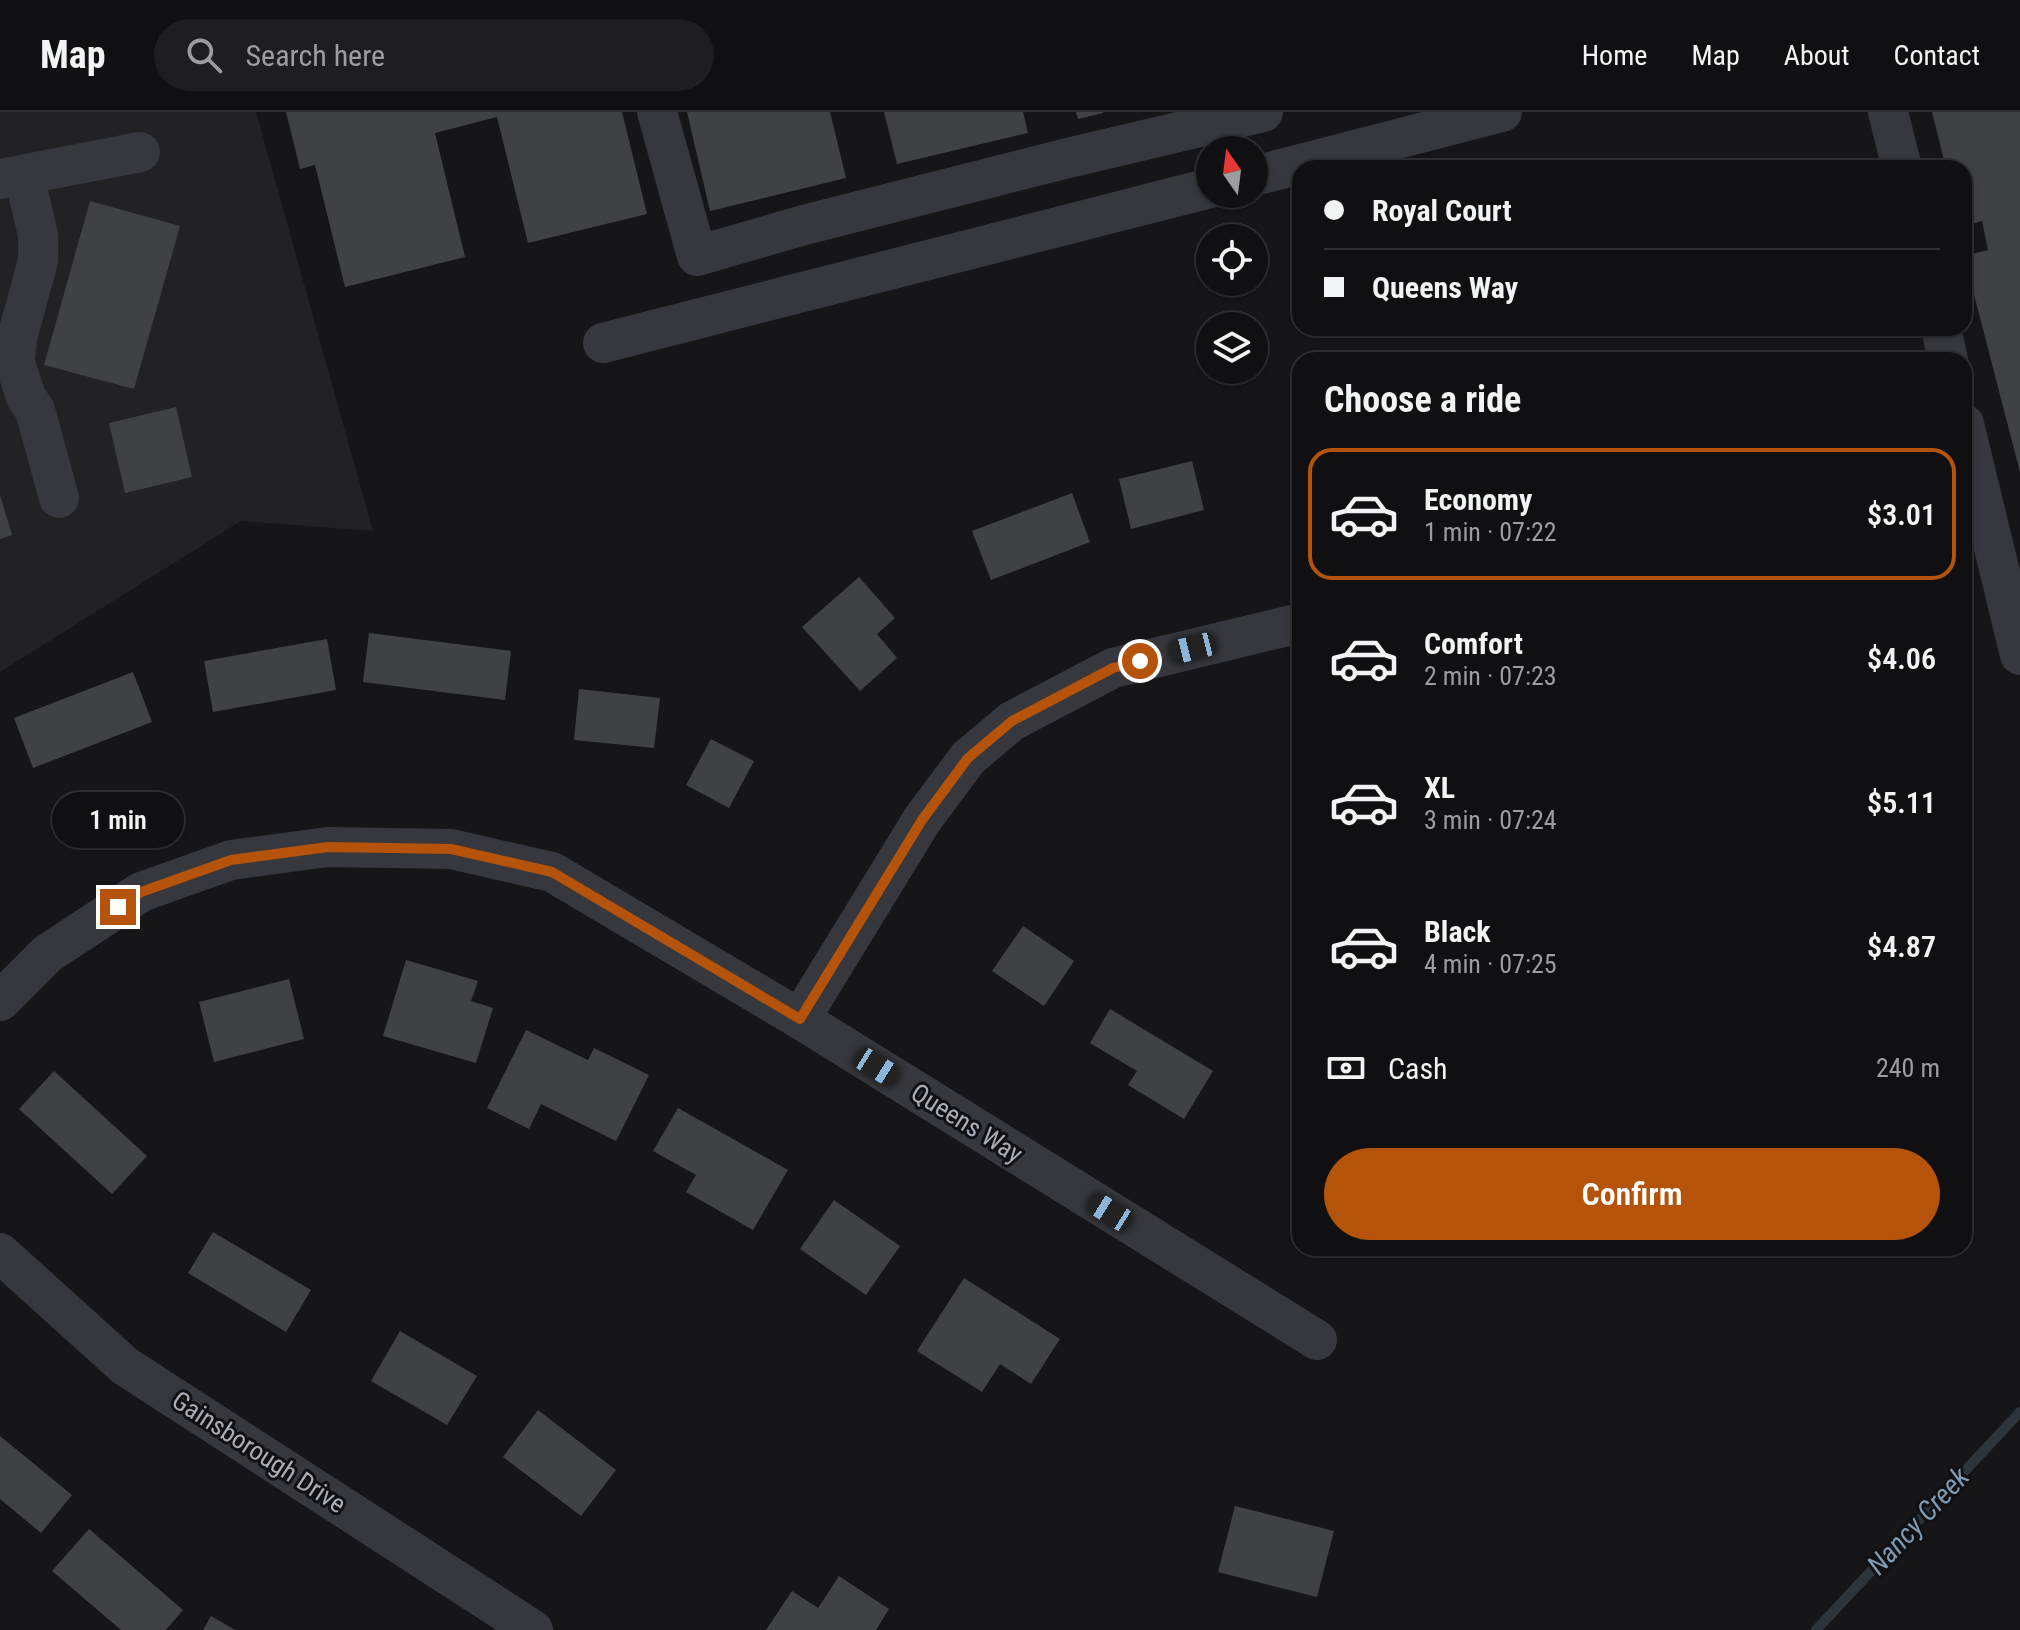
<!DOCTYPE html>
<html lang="en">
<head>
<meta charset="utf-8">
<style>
  body { margin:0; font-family:"Roboto Condensed",sans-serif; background:#1e1e20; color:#f1f3f6; height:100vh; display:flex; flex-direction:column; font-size:30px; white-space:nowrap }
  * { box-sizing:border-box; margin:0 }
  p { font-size:26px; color:#9c9d9f }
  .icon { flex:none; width:44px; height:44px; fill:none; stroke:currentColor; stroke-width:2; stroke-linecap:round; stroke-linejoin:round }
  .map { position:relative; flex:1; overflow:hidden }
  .sheet { position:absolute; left:1292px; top:240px; width:680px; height:904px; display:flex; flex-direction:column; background:#101012; border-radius:24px; box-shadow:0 2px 6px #0004,0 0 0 2px #303032 }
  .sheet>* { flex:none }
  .hud { position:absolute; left:1292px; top:48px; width:680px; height:176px; border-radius:24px; box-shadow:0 2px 6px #0004,0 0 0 2px #303032; display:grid; align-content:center; height:176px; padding:0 32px; background:#101012 }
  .needle { width:52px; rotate:346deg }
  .buttons { position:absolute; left:1196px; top:24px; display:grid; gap:16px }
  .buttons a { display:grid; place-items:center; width:72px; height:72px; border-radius:50%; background:#101012; box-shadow:0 2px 6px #0004,0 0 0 2px #303032; font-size:40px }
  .end { position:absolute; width:36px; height:36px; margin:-18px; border:10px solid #b45309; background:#fff; box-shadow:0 0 0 4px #fff }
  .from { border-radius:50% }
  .bubble { position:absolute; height:56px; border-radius:28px; background:#101012; box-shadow:0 2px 6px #0004,0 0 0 2px #303032; font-size:26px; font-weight:600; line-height:56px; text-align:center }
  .car { position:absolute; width:24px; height:48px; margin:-24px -12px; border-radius:10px; box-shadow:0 0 6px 2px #0007; background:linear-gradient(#222 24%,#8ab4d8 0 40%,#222 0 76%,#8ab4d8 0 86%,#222 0) }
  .hud b { display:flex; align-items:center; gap:28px; height:76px; font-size:30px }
  .hud b+b { border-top:2px solid #303032 }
  .hud i { width:20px; height:20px; background:#f1f3f6 }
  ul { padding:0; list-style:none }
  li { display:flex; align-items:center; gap:24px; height:132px; margin:0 16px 12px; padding:0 16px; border:4px solid transparent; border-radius:24px }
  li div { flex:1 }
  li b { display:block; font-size:30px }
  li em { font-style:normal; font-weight:600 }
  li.on { border-color:#b45309 }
  li>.icon { width:72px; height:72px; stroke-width:1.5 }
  h2 { padding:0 32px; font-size:36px; line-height:96px }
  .pay { display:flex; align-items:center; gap:20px; height:88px; padding:0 32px; font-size:30px }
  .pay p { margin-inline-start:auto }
  .primary-button { display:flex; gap:16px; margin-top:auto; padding:16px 32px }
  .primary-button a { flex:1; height:92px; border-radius:48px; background:#b45309; color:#fff; font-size:32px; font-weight:600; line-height:92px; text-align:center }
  header { display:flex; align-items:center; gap:48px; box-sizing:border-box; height:112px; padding:0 40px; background:#101012; border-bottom:2px solid #303032 }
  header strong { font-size:38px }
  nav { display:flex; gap:44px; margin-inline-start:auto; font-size:28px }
  .search { width:560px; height:72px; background:#1e1e20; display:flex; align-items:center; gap:20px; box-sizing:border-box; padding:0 28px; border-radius:44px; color:#9c9d9f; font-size:30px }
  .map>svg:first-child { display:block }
  .built { fill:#222225 }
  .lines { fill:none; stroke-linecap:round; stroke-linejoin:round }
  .stream { stroke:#2c353c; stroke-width:10 }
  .building { fill:#404145 }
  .minor { stroke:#37383d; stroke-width:40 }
  .route { stroke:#b45309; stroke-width:10 }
  .labels { text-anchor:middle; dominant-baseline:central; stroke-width:6; stroke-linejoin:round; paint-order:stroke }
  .street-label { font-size:26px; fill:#a8adb8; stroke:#111113 }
  .water-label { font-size:28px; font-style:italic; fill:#7f9bb3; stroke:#111113 }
</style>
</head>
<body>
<header>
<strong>Map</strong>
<div class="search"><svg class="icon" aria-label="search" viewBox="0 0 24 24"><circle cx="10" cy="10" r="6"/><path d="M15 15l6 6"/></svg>Search here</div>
<nav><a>Home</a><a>Map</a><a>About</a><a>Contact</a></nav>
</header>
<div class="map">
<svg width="2020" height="1518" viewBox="0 0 2020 1518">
  <rect width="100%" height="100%" fill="#161618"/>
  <!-- built -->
  <path class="built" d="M0,0H256L373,419L241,409L0,560Z"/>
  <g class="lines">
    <!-- stream -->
    <path class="stream" d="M1816,1518L2020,1300"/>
  </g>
  <!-- building -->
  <path class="building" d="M286,0H622L647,102L528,131L497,5L435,21L465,145L345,175L315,53L300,57Z
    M687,0H830L846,66L710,99Z
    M884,0H1023L1028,21L897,52Z
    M1076,0H1103V1L1078,7Z
    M1932,0H2020V360L1964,144L1988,138L1982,109L1964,114V56H1946Z
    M90,89L180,114L134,277L44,253Z
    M176,295L192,365L125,381L109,311Z
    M1192,349L1204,398L1131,417L1119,367Z
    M1072,381L1090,430L991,468L972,419Z
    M0,383L12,423L0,427Z
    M859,465L895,506L877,522L897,546L860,579L802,515Z
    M369,521L511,539L505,588L363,570Z
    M327,527L336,578L213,600L204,549Z
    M133,560L152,610L33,656L14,606Z
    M579,577L660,586L654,636L574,628Z
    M711,627L754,649L729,696L686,673Z
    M1023,814L1074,849L1044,894L992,859Z
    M406,848L478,869L471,889L493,896L476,951L383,924Z
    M289,867L304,927L214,950L199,890Z
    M1110,897L1213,959L1184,1007L1128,973L1137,959L1090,931Z
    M526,918L588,948L594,936L649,963L616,1029L541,992L529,1017L487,996Z
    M54,959L147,1044L112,1082L19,997Z
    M678,996L788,1058L753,1118L686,1080L696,1063L653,1039Z
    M834,1088L900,1134L866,1183L800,1137Z
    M213,1120L311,1178L286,1220L188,1161Z
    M964,1166L1060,1227L1031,1272L1000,1252L982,1280L917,1239Z
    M400,1219L477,1264L447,1313L371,1269Z
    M538,1298L616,1358L581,1404L503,1345Z
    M0,1324L72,1383L41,1421L0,1387Z
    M1235,1394L1334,1419L1317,1485L1218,1460Z
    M89,1417L183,1498L166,1518H121L52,1459Z
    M839,1464L889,1497L876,1518H766L792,1479L818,1496Z
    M211,1504L235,1518H203Z"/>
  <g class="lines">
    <!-- minor -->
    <path class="minor" d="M657,0L697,144L804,113L1068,46L1263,0
      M1888,0L1902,56
      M24,62L38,123V149L17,226L15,251L26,285L35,298L59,386
      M1254,64L1502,0
      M0,67L140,40
      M1941,216L1948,248
      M603,231L1210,76
      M1964,312L2020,543
      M0,889L47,842L141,780L231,748L328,735L451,737L552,760L800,907L1317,1228
      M800,907L922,708L968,646L1012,609L1113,556L1300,511
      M0,1141L125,1254L533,1518"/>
  </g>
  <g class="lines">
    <!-- route -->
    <path class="route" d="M118,795L141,780L231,748L328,735L451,737L552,760L800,907L922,708L968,646L1012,609L1113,556L1140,549"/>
  </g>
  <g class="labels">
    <!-- street labels -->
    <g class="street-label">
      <text transform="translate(967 1011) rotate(32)">Queens Way</text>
      <text transform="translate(259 1340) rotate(33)">Gainsborough Drive</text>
    </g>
    <!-- water labels -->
    <g class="water-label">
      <text transform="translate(1918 1409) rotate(-47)">Nancy Creek</text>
    </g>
  </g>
</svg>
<div class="buttons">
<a><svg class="needle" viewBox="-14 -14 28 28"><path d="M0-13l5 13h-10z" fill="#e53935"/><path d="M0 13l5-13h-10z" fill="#9c9d9f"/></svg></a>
<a><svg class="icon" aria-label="locate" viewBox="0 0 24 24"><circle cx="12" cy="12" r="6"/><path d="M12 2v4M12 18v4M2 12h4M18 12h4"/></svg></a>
<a><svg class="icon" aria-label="layers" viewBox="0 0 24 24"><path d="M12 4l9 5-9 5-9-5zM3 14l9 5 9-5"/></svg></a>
</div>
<i class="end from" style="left:1140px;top:549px"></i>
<i class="end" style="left:118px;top:795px"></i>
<div class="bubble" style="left:52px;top:680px;width:132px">1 min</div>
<i class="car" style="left:1193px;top:536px;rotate:256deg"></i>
<i class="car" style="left:877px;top:955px;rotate:122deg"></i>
<i class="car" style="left:1110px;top:1100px;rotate:302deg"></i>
<div class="hud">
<b><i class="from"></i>Royal Court</b>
<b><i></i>Queens Way</b>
</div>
<section class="sheet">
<h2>Choose a ride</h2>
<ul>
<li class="on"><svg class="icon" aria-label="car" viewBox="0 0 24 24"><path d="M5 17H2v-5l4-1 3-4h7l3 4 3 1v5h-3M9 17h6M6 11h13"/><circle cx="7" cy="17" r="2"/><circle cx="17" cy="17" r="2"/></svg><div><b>Economy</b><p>1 min · 07:22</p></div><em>$3.01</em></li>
<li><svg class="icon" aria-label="car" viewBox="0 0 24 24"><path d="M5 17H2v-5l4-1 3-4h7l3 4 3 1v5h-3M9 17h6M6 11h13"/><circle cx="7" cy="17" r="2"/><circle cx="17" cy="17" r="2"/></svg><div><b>Comfort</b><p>2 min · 07:23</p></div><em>$4.06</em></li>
<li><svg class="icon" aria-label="car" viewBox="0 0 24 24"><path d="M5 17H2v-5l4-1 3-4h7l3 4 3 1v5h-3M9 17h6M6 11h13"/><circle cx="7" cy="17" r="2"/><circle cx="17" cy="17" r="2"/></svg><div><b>XL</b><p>3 min · 07:24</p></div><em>$5.11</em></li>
<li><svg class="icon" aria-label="car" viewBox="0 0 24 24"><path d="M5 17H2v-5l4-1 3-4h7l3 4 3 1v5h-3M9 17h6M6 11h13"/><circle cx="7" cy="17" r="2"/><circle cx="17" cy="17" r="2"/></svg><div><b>Black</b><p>4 min · 07:25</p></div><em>$4.87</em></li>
</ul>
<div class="pay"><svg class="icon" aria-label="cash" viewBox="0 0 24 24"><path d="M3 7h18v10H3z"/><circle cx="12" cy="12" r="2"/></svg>Cash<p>240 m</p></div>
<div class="primary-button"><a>Confirm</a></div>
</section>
</div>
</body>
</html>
